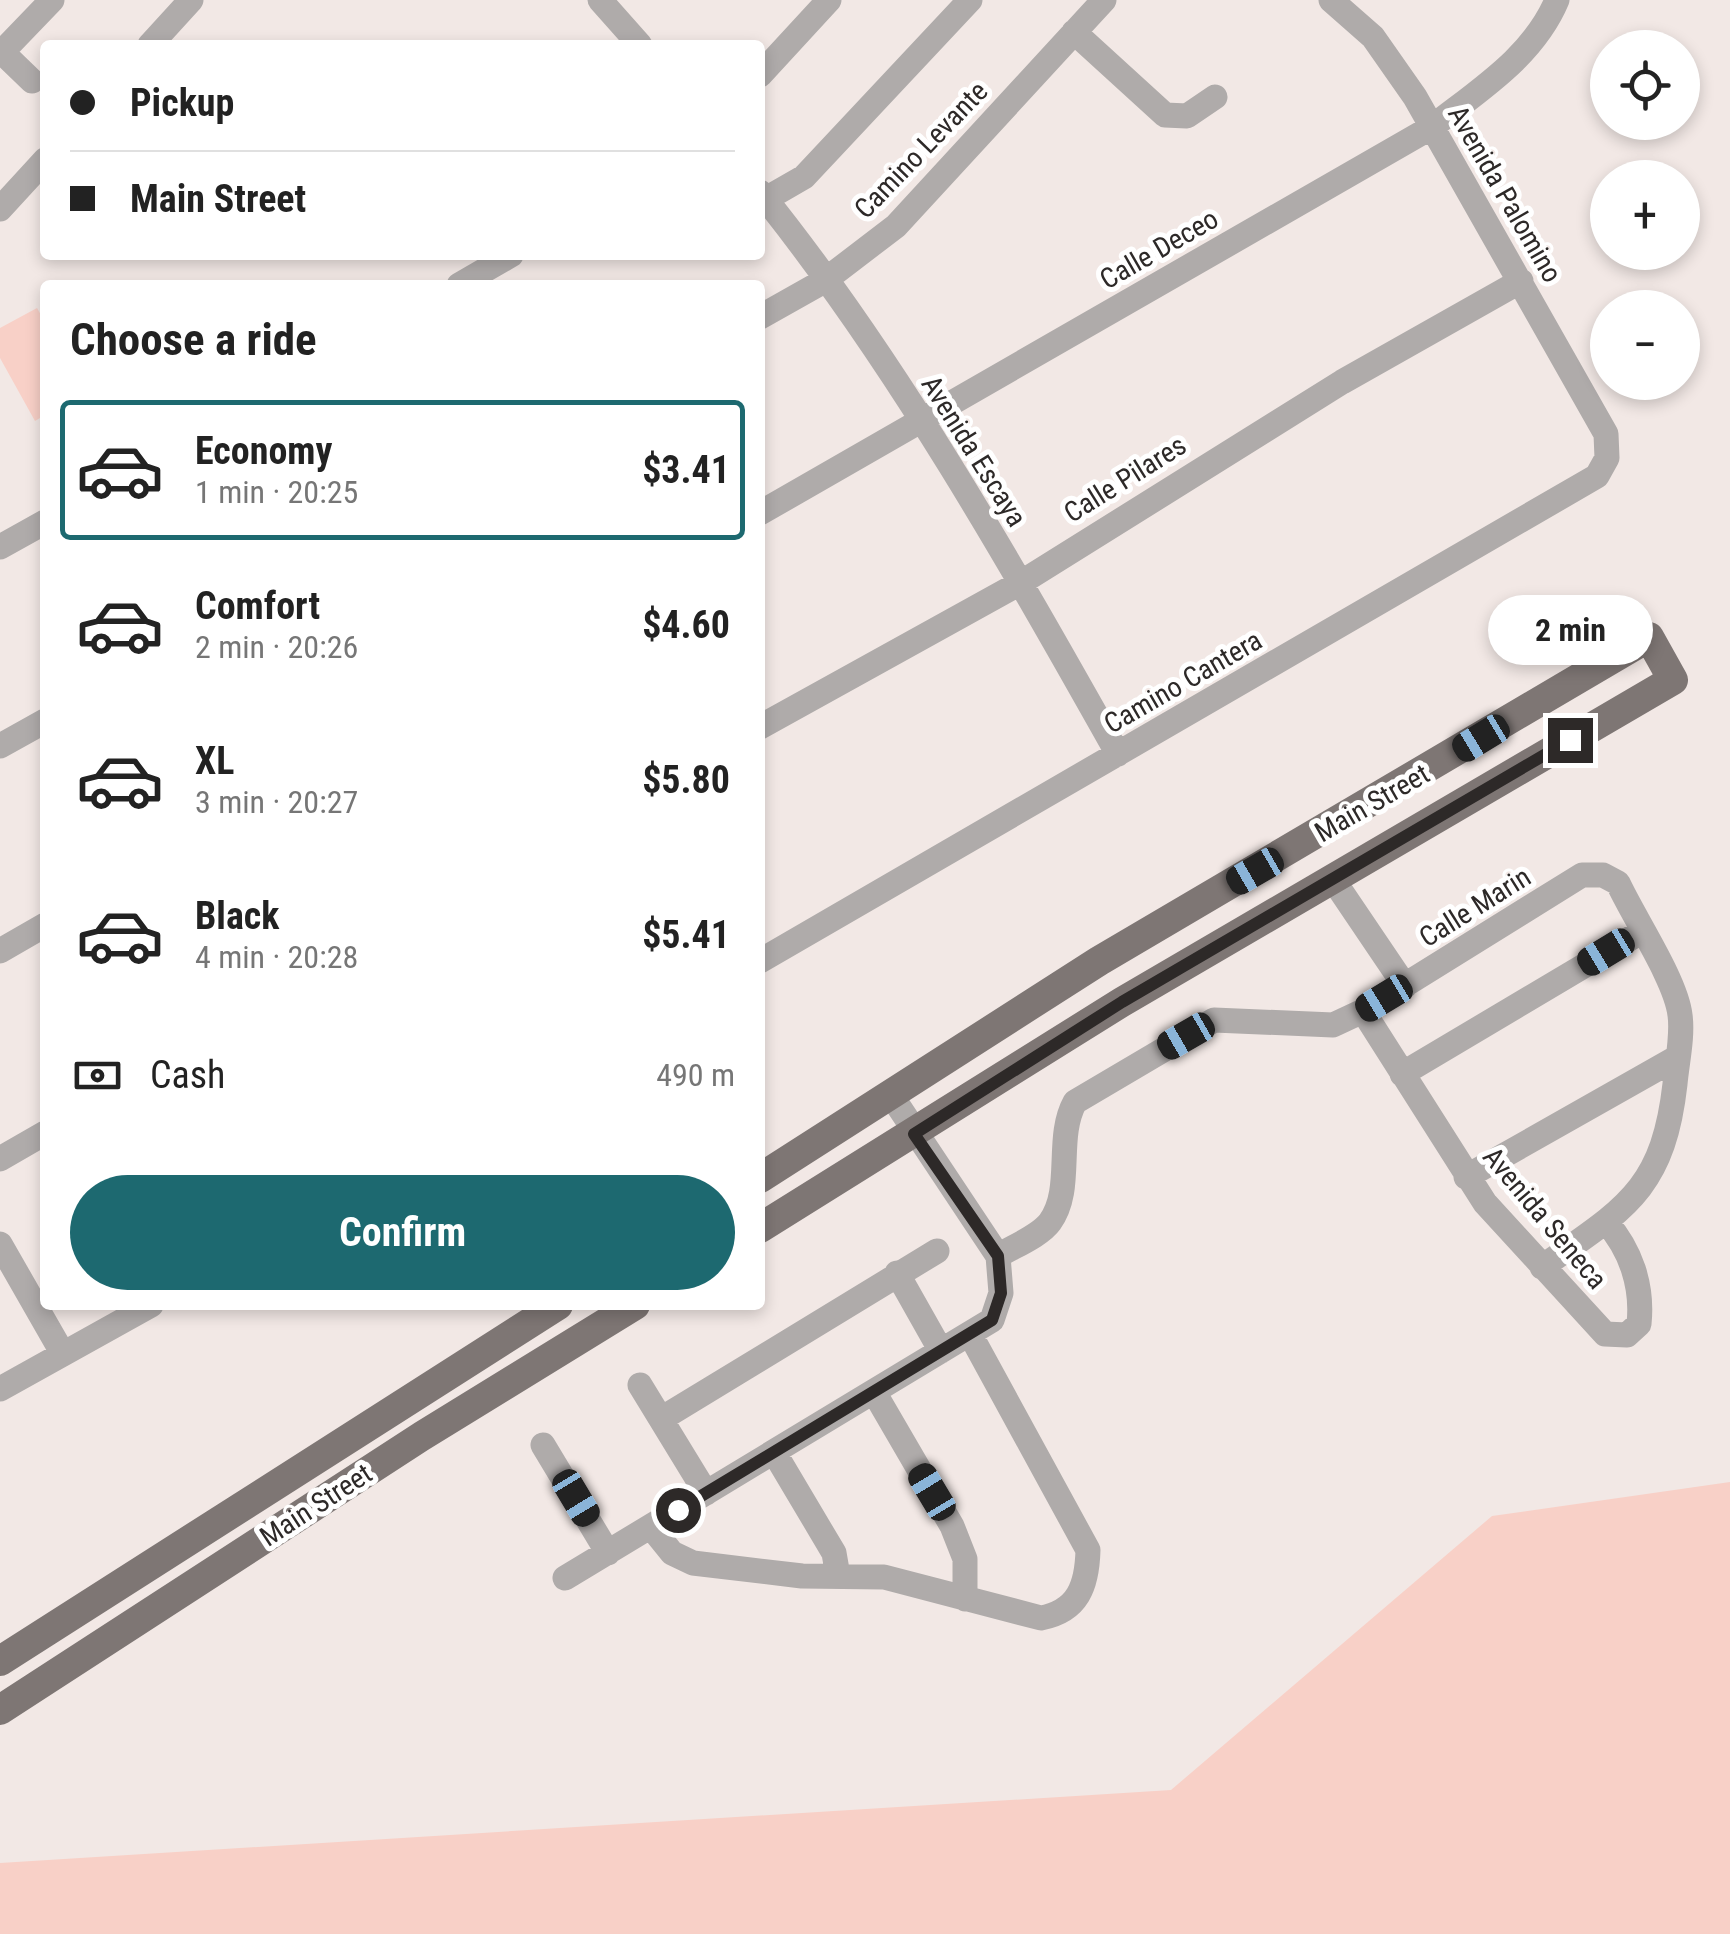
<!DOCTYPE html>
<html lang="en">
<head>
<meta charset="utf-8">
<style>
  body { margin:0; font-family:"Roboto Condensed",sans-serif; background:#f2f2f2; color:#222; height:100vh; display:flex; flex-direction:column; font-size:38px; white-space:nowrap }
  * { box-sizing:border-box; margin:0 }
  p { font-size:32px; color:#767676 }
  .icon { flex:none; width:55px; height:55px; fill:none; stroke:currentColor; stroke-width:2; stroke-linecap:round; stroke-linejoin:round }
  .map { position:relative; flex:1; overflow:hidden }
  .side { position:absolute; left:40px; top:280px; width:725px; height:1030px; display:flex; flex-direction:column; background:#fff; border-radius:10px; box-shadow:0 5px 15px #0003 }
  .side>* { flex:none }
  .hud { position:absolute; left:40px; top:40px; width:725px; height:220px; border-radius:10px; box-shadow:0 5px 15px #0003; display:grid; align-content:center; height:220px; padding:0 30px; background:#fff }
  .fabs { position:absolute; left:1590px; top:30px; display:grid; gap:20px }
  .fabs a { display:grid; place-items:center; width:110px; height:110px; border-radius:50%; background:#fff; box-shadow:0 5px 15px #0003; font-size:50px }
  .end { position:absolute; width:45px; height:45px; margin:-22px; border:12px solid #2d2928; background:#fff; box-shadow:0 0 0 5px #fff }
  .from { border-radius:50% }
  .bubble { position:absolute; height:70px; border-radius:35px; background:#fff; box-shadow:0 5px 15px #0003; font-size:32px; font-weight:700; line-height:70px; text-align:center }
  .car { position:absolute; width:30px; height:60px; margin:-30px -15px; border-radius:12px; box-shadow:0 0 8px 2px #0007; background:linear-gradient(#222 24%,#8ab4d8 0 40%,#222 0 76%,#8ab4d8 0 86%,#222 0) }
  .hud b { display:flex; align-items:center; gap:35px; height:95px; font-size:38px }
  .hud b+b { border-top:2px solid #e0e0e0 }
  .hud i { width:25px; height:25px; background:#222 }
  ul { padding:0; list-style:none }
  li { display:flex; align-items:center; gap:30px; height:140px; margin:0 20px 15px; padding:0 10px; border:5px solid transparent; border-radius:10px }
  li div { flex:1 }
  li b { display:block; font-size:38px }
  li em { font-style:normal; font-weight:700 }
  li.active { border-color:#1d6970 }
  li>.icon { width:90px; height:90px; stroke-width:1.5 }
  h2 { padding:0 30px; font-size:45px; line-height:120px }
  .pay { display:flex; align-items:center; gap:25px; height:110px; padding:0 30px; font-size:38px }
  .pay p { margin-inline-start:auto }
  .action { display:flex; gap:20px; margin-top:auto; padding:20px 30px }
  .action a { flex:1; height:115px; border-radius:60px; background:#1d6970; color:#fff; font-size:40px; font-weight:700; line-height:115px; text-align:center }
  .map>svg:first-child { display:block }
  .green { fill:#f8d0c7 }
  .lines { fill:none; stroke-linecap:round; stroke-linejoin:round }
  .minor { stroke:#afabaa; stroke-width:25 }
  .major { stroke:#7e7674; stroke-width:30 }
  .route { stroke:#2d2928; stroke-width:12 }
  .labels { text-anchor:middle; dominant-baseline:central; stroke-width:10; stroke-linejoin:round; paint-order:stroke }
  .street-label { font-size:28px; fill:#2d2928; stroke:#fff }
</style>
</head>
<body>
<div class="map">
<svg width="1730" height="1934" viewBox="0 0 1730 1934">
  <rect width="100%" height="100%" fill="#f2e8e5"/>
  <!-- green -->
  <path class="green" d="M37,308L45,322V415L35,421L0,358V328Z
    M1730,1482V1934H0V1863L1171,1790L1492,1516Z"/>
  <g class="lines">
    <!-- minor -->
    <path class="minor" d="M600,0L640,45
      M1074,32L1165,115L1187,116L1215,97
      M150,45L191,0
      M0,50L32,81
      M2,52L52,0
      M760,75L829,0
      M760,192C897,362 1011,564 1118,754
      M766,199L804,177L970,0
      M0,209L45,160
      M459,285L511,255
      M760,317L824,281L896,226L1104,0
      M760,513L1432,127C1479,90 1533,57 1557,0
      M0,547L45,522
      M760,727L1022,582L1342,382L1521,281
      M0,746L45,721
      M1332,878L1405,986
      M0,951L45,925
      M760,961L1597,476L1607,458L1606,434L1415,97L1373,37L1331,0
      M1363,1011L1485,1203L1605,1334L1627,1335L1639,1324C1643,1286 1631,1250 1606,1222
      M1402,1074L1641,932
      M0,1159L45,1133
      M1466,1177L1678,1057
      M0,1244L63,1354
      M998,1256C1012,1247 1040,1236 1050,1222C1074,1189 1055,1138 1075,1102L1214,1020L1333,1025L1363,1011L1582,875H1603L1618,883C1634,918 1676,980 1680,1015C1683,1036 1677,1062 1675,1084C1663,1191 1624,1209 1542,1267
      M897,1273L941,1351
      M640,1385L706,1493
      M0,1389L151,1305
      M874,1392L952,1526L965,1559V1599
      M661,1419L937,1251
      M543,1445L608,1553
      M774,1452L834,1553L838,1576
      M651,1527L672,1553L693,1563L802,1576L884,1577L1041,1618C1078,1611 1087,1586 1088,1550L970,1334
      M565,1578L992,1320L1001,1293L998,1256L891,1095"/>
    <!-- major -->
    <path class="major" d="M760,1178L1099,961L1649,637L1673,680L1122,1002L760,1228
      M0,1661L558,1305
      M0,1710L422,1436L635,1305"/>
  </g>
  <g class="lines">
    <!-- route -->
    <path class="route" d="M678,1510L992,1320L1001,1293L998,1256L914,1134L1122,1002L1570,740"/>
  </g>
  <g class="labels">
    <!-- street labels -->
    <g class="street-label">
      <text transform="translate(921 150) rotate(-46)">Camino Levante</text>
      <text transform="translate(1505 194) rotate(60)">Avenida Palomino</text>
      <text transform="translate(1159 249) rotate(-30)">Calle Deceo</text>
      <text transform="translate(974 451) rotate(58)">Avenida Escaya</text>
      <text transform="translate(1125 479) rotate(-32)">Calle Pilares</text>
      <text transform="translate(1183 682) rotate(-30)">Camino Cantera</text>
      <text transform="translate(1372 803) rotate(-30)">Main Street</text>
      <text transform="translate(1475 907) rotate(-32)">Calle Marin</text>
      <text transform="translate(1545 1218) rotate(50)">Avenida Seneca</text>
      <text transform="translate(316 1505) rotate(-33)">Main Street</text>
    </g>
  </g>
</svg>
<div class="fabs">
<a><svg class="icon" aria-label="locate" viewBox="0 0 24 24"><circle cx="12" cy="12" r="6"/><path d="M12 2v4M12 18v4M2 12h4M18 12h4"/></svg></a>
<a>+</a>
<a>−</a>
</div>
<i class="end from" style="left:678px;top:1510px"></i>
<i class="end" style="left:1570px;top:740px"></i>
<div class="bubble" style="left:1488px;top:595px;width:165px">2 min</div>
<i class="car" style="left:1481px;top:738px;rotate:239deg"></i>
<i class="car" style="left:1255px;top:871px;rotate:240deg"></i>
<i class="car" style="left:1606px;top:952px;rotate:239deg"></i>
<i class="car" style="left:1384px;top:998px;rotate:239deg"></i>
<i class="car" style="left:1186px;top:1036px;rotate:240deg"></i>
<i class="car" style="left:932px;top:1492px;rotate:329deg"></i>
<i class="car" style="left:576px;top:1498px;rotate:149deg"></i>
<div class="hud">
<b><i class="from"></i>Pickup</b>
<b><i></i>Main Street</b>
</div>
<section class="side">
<h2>Choose a ride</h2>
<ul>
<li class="active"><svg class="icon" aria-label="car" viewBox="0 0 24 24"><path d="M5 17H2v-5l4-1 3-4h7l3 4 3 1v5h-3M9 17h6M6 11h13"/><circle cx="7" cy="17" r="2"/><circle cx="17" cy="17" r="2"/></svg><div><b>Economy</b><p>1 min · 20:25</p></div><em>$3.41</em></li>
<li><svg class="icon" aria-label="car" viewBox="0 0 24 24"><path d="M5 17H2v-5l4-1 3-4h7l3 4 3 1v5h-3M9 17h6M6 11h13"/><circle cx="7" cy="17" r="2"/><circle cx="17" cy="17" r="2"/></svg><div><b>Comfort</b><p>2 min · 20:26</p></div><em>$4.60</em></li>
<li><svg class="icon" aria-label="car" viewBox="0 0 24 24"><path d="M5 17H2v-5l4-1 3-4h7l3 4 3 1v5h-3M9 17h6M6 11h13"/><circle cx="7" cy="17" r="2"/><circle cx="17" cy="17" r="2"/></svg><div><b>XL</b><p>3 min · 20:27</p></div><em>$5.80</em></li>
<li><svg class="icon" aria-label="car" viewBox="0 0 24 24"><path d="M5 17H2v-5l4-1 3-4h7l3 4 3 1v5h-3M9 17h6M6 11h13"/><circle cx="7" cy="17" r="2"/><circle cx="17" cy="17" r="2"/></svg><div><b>Black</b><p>4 min · 20:28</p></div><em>$5.41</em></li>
</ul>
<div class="pay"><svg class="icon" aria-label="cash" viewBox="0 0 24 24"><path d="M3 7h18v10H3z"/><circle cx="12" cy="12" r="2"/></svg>Cash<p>490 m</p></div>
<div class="action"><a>Confirm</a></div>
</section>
</div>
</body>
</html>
